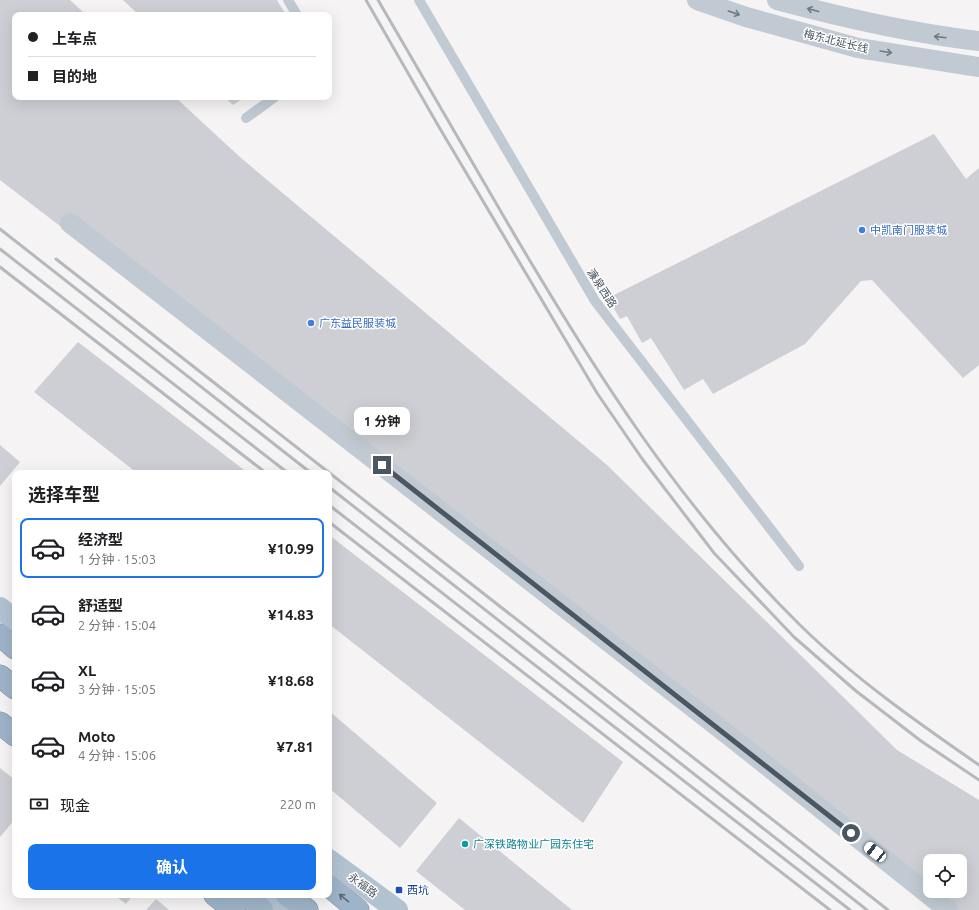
<!DOCTYPE html>
<html lang="zh">
<head>
<meta charset="utf-8">
<style>
  body { margin:0; font-family:Ubuntu,"Noto Sans SC",sans-serif; background:#f6f6f6; color:#202124; height:100vh; display:flex; flex-direction:column; font-size:15px; white-space:nowrap }
  * { box-sizing:border-box; margin:0 }
  p { font-size:13px; color:#757577 }
  .icon { flex:none; width:22px; height:22px; fill:none; stroke:currentColor; stroke-width:2; stroke-linecap:round; stroke-linejoin:round }
  .map { position:relative; flex:1; overflow:hidden }
  .panel { position:absolute; left:12px; top:470px; width:320px; height:428px; display:flex; flex-direction:column; background:#fff; border-radius:8px; box-shadow:0 4px 16px #0002 }
  .panel>* { flex:none }
  .top-card { position:absolute; left:12px; top:12px; width:320px; height:88px; border-radius:8px; box-shadow:0 4px 16px #0002; display:grid; align-content:center; height:88px; padding:0 16px; background:#fff }
  .controls { position:absolute; left:923px; top:854px; display:grid; gap:8px }
  .controls a { display:grid; place-items:center; width:44px; height:44px; border-radius:8px; background:#fff; box-shadow:0 4px 16px #0002; font-size:20px }
  .end { position:absolute; width:18px; height:18px; margin:-9px; border:5px solid #4a5661; background:#fff; box-shadow:0 0 0 2px #fff }
  .from { border-radius:50% }
  .bubble { position:absolute; height:28px; border-radius:8px; background:#fff; box-shadow:0 4px 16px #0002; font-size:13px; font-weight:700; line-height:28px; text-align:center }
  .car { position:absolute; width:12px; height:24px; margin:-12px -6px; border-radius:5px; box-shadow:0 0 3px 1px #0007; background:linear-gradient(#fff 24%,#345 0 40%,#fff 0 76%,#345 0 86%,#fff 0) }
  .top-card b { display:flex; align-items:center; gap:14px; height:38px; font-size:15px }
  .top-card b+b { border-top:1px solid #e0e0e0 }
  .top-card i { width:10px; height:10px; background:#202124 }
  ul { padding:0; list-style:none }
  li { display:flex; align-items:center; gap:12px; height:60px; margin:0 8px 6px; padding:0 8px; border:2px solid transparent; border-radius:8px }
  li div { flex:1 }
  li b { display:block; font-size:15px }
  li em { font-style:normal; font-weight:700 }
  li.selected { border-color:#1a73e8 }
  li>.icon { width:36px; height:36px; stroke-width:1.5 }
  h2 { padding:0 16px; font-size:18px; line-height:48px }
  .pay { display:flex; align-items:center; gap:10px; height:44px; padding:0 16px; font-size:15px }
  .pay p { margin-inline-start:auto }
  .button { display:flex; gap:8px; margin-top:auto; padding:8px 16px }
  .button a { flex:1; height:46px; border-radius:8px; background:#1a73e8; color:#fff; font-size:16px; font-weight:700; line-height:46px; text-align:center }
  .map>svg:first-child { display:block }
  .building { fill:#cdcfd5; fill-rule:evenodd }
  .lines { fill:none; stroke-linecap:round; stroke-linejoin:round }
  .trunk-casing { stroke:#7690ad; stroke-width:23 }
  .service { stroke:#c1cad2; stroke-width:10 }
  .minor { stroke:#c1cad2; stroke-width:20 }
  .primary { stroke:#b3c2d1; stroke-width:22 }
  .trunk { stroke:#9fb4c9; stroke-width:22 }
  .rail { stroke:#b5b8bd; stroke-width:3 }
  .oneway { stroke:#6e7983 }
  .oneway2 { stroke:#5b6976 }
  .route { stroke:#4a5661; stroke-width:5 }
  .shop-dot { fill:#3f7fe0; stroke:#fff; stroke-width:1.5 }
  .culture-dot { fill:#0f9aa8; stroke:#fff; stroke-width:1.5 }
  .transit-dot { fill:#1a4fb4; stroke:#fff; stroke-width:1.5 }
  .labels { text-anchor:middle; dominant-baseline:central; stroke-width:3; stroke-linejoin:round; paint-order:stroke }
  .street-label { font-size:11px; fill:#4a5661; stroke:#fff }
  .shop-label { font-size:11px; fill:#366cbe; stroke:#fff; text-anchor:start }
  .culture-label { font-size:11px; fill:#0d838f; stroke:#fff; text-anchor:start }
  .transit-label { font-size:11px; fill:#164399; stroke:#fff; text-anchor:start }
</style>
</head>
<body>
<div class="map">
<svg width="979" height="910" viewBox="0 0 979 910">
  <rect width="100%" height="100%" fill="#f5f3f3"/>
  <!-- building -->
  <path class="building" d="M0,0H70L86,15H15V97H175L241,158L607,465L897,750L979,800V910H952L0,180ZM930,861H960V891H930Z
    M123,0H277L286,15H139Z
    M224,97H245L233,105Z
    M934,134L966,179L979,168V365L963,378L872,280L861,281L805,344L713,394L703,379L684,390L651,338L642,343L627,316L620,319L608,298Z
    M78,342L248,473H137L34,392Z
    M0,445L20,462L0,486Z
    M329,535L623,762L583,823L329,624Z
    M329,711L437,803L400,848L329,788Z
    M0,768L15,780V819L0,837Z
    M459,818L572,910H465L416,871Z
    M114,895H133L126,904Z
    M156,899L169,910H146Z"/>
  <g class="lines">
    <defs>
      <path id="trunk" d="M0,635L15,648
        M0,676L15,688
        M0,723L15,735
        M329,886L358,910
        M215,895L234,910
        M247,895L262,910
        M287,895L307,910"/>
    </defs>
    <!-- trunk casing -->
    <use href="#trunk" class="trunk-casing"/>
    <!-- service -->
    <path class="service" d="M288,0L297,15
      M419,0L595,301L799,566
      M246,118L275,97"/>
    <!-- minor -->
    <path class="minor" d="M697,0L746,17L858,48L979,67
      M777,0C844,18 910,33 979,41
      M70,223L731,737L948,910"/>
    <!-- primary -->
    <path class="primary" d="M0,608L15,620
      M329,860L397,910
      M273,895L290,910"/>
    <!-- trunk -->
    <use href="#trunk" class="trunk"/>
    <!-- rail -->
    <path class="rail" d="M366,0L439,127L597,393L643,460L714,553L794,637L856,691L921,741L979,780
      M378,0C421,74 464,148 507,222C592,367 679,506 800,625C854,678 917,722 979,765
      M0,229L311,473
      M0,249L288,473
      M56,259L888,910
      M0,267L266,473
      M329,487L867,910
      M329,505L850,910
      M329,522L830,910"/>
  </g>
  <!-- one-way arrows -->
  <defs><path id="oneway-shaft" d="M-6 0H5M1.5-3L5.5 0L1.5 3" fill="none" stroke-width="1.6" stroke-linecap="round" stroke-linejoin="round"/></defs>
  <g class="oneway">
    <use href="#oneway-shaft" transform="translate(813 10) rotate(-165)"/>
    <use href="#oneway-shaft" transform="translate(734 13) rotate(19)"/>
    <use href="#oneway-shaft" transform="translate(940 37) rotate(-173)"/>
    <use href="#oneway-shaft" transform="translate(886 52) rotate(9)"/>
  </g>
  <use class="oneway2" href="#oneway-shaft" transform="translate(344 898) rotate(-141)"/>
  <g class="lines">
    <!-- route -->
    <path class="route" d="M382,465L851,833"/>
  </g>
  <!-- markers -->
  <g class="shop-dot">
    <circle cx="862" cy="230" r="4"/>
    <circle cx="311" cy="323" r="4"/>
  </g>
  <circle class="culture-dot" cx="465" cy="844" r="4"/>
  <rect class="transit-dot" x="395" y="886" width="8" height="8" rx="2"/>
  <g class="labels">
    <!-- street labels -->
    <g class="street-label">
      <text transform="translate(836 41) rotate(14)">梅东北延长线</text>
      <text transform="translate(602 288) rotate(57)">濂泉西路</text>
      <text transform="translate(363 885) rotate(36)">永福路</text>
    </g>
    <!-- shop labels -->
    <g class="shop-label">
      <text x="870" y="230">中凯南门服装城</text>
      <text x="319" y="323">广东益民服装城</text>
    </g>
    <!-- culture labels -->
    <g class="culture-label">
      <text x="473" y="844">广深铁路物业广园东住宅</text>
    </g>
    <!-- transit labels -->
    <g class="transit-label">
      <text x="407" y="890">西坑</text>
    </g>
  </g>
</svg>
<div class="controls">
<a><svg class="icon" aria-label="locate" viewBox="0 0 24 24"><circle cx="12" cy="12" r="6"/><path d="M12 2v4M12 18v4M2 12h4M18 12h4"/></svg></a>
</div>
<i class="end from" style="left:851px;top:833px"></i>
<i class="end" style="left:382px;top:465px"></i>
<div class="bubble" style="left:354px;top:407px;width:56px">1 分钟</div>
<i class="car" style="left:875px;top:852px;rotate:308deg"></i>
<div class="top-card">
<b><i class="from"></i>上车点</b>
<b><i></i>目的地</b>
</div>
<section class="panel">
<h2>选择车型</h2>
<ul>
<li class="selected"><svg class="icon" aria-label="car" viewBox="0 0 24 24"><path d="M5 17H2v-5l4-1 3-4h7l3 4 3 1v5h-3M9 17h6M6 11h13"/><circle cx="7" cy="17" r="2"/><circle cx="17" cy="17" r="2"/></svg><div><b>经济型</b><p>1 分钟 · 15:03</p></div><em>¥10.99</em></li>
<li><svg class="icon" aria-label="car" viewBox="0 0 24 24"><path d="M5 17H2v-5l4-1 3-4h7l3 4 3 1v5h-3M9 17h6M6 11h13"/><circle cx="7" cy="17" r="2"/><circle cx="17" cy="17" r="2"/></svg><div><b>舒适型</b><p>2 分钟 · 15:04</p></div><em>¥14.83</em></li>
<li><svg class="icon" aria-label="car" viewBox="0 0 24 24"><path d="M5 17H2v-5l4-1 3-4h7l3 4 3 1v5h-3M9 17h6M6 11h13"/><circle cx="7" cy="17" r="2"/><circle cx="17" cy="17" r="2"/></svg><div><b>XL</b><p>3 分钟 · 15:05</p></div><em>¥18.68</em></li>
<li><svg class="icon" aria-label="car" viewBox="0 0 24 24"><path d="M5 17H2v-5l4-1 3-4h7l3 4 3 1v5h-3M9 17h6M6 11h13"/><circle cx="7" cy="17" r="2"/><circle cx="17" cy="17" r="2"/></svg><div><b>Moto</b><p>4 分钟 · 15:06</p></div><em>¥7.81</em></li>
</ul>
<div class="pay"><svg class="icon" aria-label="cash" viewBox="0 0 24 24"><path d="M3 7h18v10H3z"/><circle cx="12" cy="12" r="2"/></svg>现金<p>220 m</p></div>
<div class="button"><a>确认</a></div>
</section>
</div>
</body>
</html>
